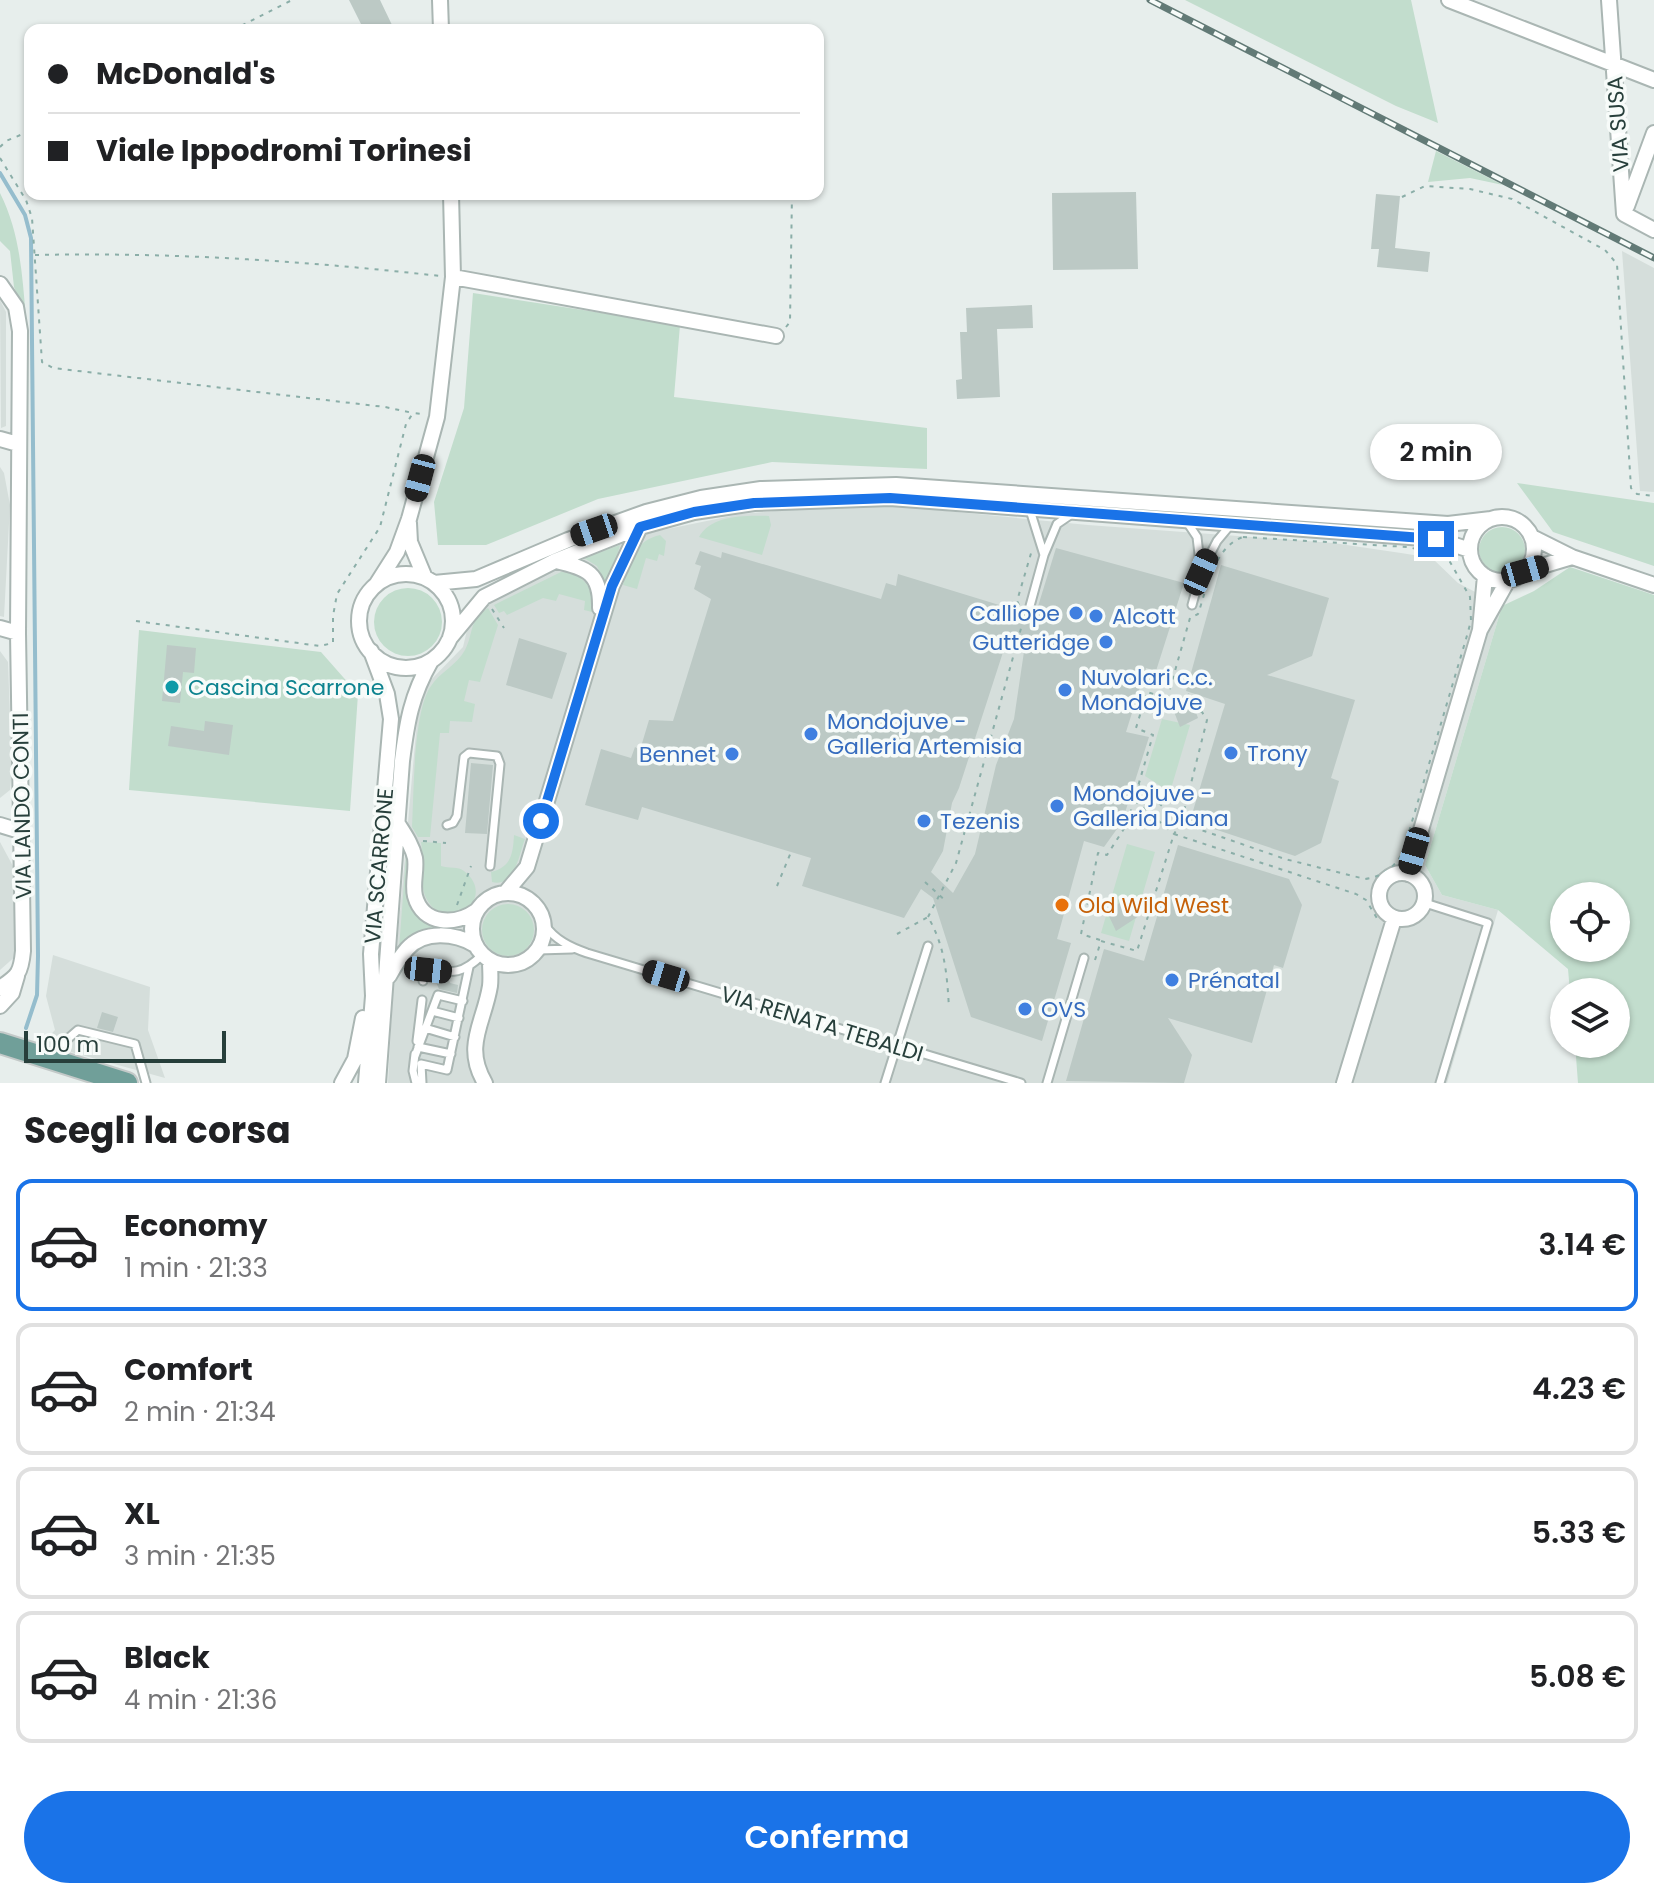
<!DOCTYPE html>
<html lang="it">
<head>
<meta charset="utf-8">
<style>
  body { margin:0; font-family:Poppins,sans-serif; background:#f2f2f2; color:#202124; height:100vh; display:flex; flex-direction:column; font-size:30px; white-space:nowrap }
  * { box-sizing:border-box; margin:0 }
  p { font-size:26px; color:#757577 }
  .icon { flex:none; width:44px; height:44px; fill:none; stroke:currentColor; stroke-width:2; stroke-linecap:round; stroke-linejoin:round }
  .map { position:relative; height:1083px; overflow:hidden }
  .panel { display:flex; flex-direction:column; background:#fff; flex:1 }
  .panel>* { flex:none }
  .banner { position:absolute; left:24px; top:24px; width:800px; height:176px; border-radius:16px; box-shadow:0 2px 6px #0004; display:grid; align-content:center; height:176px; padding:0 24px; background:#fff }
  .fabs { position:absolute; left:1550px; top:882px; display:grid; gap:16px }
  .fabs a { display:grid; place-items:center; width:80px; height:80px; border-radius:50%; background:#fff; box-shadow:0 2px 6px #0004; font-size:40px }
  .scale { position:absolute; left:24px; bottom:20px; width:202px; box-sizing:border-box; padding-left:8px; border:4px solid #273f3b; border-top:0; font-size:22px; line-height:28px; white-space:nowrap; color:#273f3b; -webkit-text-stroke:6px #f7fbf9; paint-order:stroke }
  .end { position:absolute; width:36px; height:36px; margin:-18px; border:10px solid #1a73e8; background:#fff; box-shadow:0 0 0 4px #fff }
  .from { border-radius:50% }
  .bubble { position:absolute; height:56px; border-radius:28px; background:#fff; box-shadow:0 2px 6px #0004; font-size:26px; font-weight:600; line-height:56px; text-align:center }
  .car { position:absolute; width:24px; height:48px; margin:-24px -12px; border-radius:10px; box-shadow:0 0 6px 2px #0007; background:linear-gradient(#222 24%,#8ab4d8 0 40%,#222 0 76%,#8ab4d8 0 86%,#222 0) }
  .banner b { display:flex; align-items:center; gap:28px; height:76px; font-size:30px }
  .banner b+b { border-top:2px solid #e0e0e0 }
  .banner i { width:20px; height:20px; background:#202124 }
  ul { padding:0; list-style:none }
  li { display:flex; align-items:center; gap:24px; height:132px; margin:0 16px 12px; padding:0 8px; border:4px solid #e0e0e0; border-radius:16px }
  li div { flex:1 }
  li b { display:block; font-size:30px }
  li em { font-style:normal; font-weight:600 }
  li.active { border-color:#1a73e8 }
  li>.icon { width:72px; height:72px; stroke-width:1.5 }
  h2 { padding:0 24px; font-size:36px; line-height:96px }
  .action { display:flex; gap:16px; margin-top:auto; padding:16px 24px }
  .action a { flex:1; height:92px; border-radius:48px; background:#1a73e8; color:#fff; font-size:32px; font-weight:600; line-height:92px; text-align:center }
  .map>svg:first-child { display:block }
  .built { fill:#d5dedb }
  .green { fill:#c2ddcd; fill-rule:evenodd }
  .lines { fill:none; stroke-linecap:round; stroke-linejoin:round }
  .stream { stroke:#95bdcd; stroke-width:4 }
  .building { fill:#bcc9c5; fill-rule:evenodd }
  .lane-casing { stroke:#aab6b3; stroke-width:11 }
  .street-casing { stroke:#aab6b3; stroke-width:18 }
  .primary-casing { stroke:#c3c9c8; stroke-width:24 }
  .path { stroke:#8baea8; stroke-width:2; stroke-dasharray:4 6; stroke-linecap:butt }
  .lane { stroke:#fff; stroke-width:7 }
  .street { stroke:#fff; stroke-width:14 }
  .primary { stroke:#709f99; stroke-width:20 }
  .rail-casing { stroke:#627a76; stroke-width:7 }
  .rail { stroke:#f7fbf9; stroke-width:4; stroke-dasharray:12; stroke-linecap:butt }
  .route { stroke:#1a73e8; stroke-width:10 }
  .shop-dot { fill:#3f7fe0; stroke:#f7fbf9; stroke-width:3 }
  .culture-dot { fill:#0f9aa8; stroke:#f7fbf9; stroke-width:3 }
  .food-dot { fill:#e8710a; stroke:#f7fbf9; stroke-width:3 }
  .labels { text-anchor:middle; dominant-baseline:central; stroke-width:7; stroke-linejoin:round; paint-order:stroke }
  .street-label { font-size:22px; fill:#273f3b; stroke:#f7fbf9 }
  .shop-label { font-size:22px; fill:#366cbe; stroke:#f7fbf9; text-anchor:start }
  .culture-label { font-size:22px; fill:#0d838f; stroke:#f7fbf9; text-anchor:start }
  .food-label { font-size:22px; fill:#c56008; stroke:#f7fbf9; text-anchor:start }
</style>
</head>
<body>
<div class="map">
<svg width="1654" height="1083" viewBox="0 0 1654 1083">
  <rect width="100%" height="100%" fill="#e7eeec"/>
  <!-- built -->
  <path class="built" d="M1622,251L1654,268V492L1640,491Z
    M0,300L6,312V426L1,428Z
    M0,467L4,473L10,505L4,617L0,616Z
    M865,503L1088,525L1333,543L1401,553L1432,558L1458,583L1502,606L1425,865L1442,895L1498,910L1447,1083H388L393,990L418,710L425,686L463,647L469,622L482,608L507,593L585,557L648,533L741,514Z
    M0,651L8,662L12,771L10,790L0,798Z
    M0,842L14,868L19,886L18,954L0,970Z
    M53,955L150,987L148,1030L165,1078L42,1044L55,1030L46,996Z"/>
  <!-- green -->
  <path class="green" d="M1185,0H1411L1438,123L1396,106Z
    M1436,151L1503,185L1470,178L1428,182Z
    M0,193C20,233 22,273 26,318L14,287L10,251L0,241Z
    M473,293L680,325L674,397L927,428V469L772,462L598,499L486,545H438L434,502L464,408Z
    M1517,483L1654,503V566L1553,532Z
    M769,516L771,525L762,555L699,537C711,515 746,515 769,516Z
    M1479 550a23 23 0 1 1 46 0a23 23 0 1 1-46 0Z
    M660,535L666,541L664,556L659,554L657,561L646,558L637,589L623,585C630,561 634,541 660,535Z
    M620,545L611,578L605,583L597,566L584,558Z
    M1570,567L1654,595V1083H1578L1575,1044H1616V992H1570L1568,969L1498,910L1442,895L1425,865L1502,606L1534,591ZM1564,896H1616V948H1564Z
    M561,572C585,573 595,590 592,612L584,610L585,601L559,594L556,601L543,598L507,615L504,611L499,613L494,605Z
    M374 622a34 34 0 1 1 68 0a34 34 0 1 1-68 0Z
    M488,608L498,625L480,682L469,680L464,701L475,704L472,722L450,721L449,733H440L430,837H418L412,827C414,794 413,711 431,686C440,672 457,665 465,650C474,633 468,621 488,608Z
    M139,630L321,652L358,694L350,811L129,790Z
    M1162,719L1190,725L1170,792L1145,776Z
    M514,835L525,839C519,854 515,888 492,882L491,872C511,867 513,854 514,835Z
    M421,842L441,843V866C449,869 458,866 464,871C499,898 447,938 426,898C419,883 424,859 421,842Z
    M1127,844L1155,852L1129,941L1101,933Z
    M406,856L410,860L409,891L448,927V932L399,949Z
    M482 930a26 26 0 1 1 52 0a26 26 0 1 1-52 0Z"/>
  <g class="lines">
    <!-- stream -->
    <path class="stream" d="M0,173L25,215L31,238L38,956L37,995L26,1028"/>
  </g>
  <!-- building -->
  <path class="building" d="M349,0H380L392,25L382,30H364Z
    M1136,192L1138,269L1053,270L1052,193Z
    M1376,194L1400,196L1395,248L1430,252L1428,272L1377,267L1379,249H1371Z
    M1032,305L1033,328L997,329L1000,397L957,399L956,380L962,379L960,332H967L966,308Z
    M1056,548L1184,583L1156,671L1146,668L1126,732L1149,737L1122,822L1104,847L1084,841L1057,939L1071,943L1042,1041L971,1017L933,898L921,889L904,918L802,886L811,858L642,807L638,820L585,805L601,749L631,758L635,747L640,750L649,720L673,721L711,599L694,589L701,566L695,564L700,551L721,558L722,552L881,599L886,583L896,586L898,574L1035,616ZM1025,645L1014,719L996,765L975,854L953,893L931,872L943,851L952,803L959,788L1005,646Z
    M1221,565L1329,598L1312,656L1267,675L1355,700L1331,778L1339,781L1321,843L1295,856L1190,821L1225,704L1186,691Z
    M519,638L567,653L552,699L506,685Z
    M167,645L196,648L194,673L183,672L180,703L162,701Z
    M1189,693L1198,718L1180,727L1171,704Z
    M205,721L233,725L229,755L168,746L171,726L204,731Z
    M471,763L493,765L487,834L465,833Z
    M1178,845L1289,879L1302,905L1283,968L1274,965L1252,1043L1168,1018L1192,1055L1184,1083L1066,1081L1104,949L1144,961Z
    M1129,896L1139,916L1116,931L1107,912Z
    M440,978H448L450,983L458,985L457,993L439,989L435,980Z
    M102,1012L118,1017L113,1032L97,1028Z"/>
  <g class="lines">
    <defs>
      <path id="lane" d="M1030,510L1044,555L1057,524L1073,513
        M1187,522L1197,537L1201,572L1217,541L1232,523
        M1192,605L1201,572
        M1030,606L1044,555
        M447,825L453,823L457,816L464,757L469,753L497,756L500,764L490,866
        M1425,903L1488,923L1440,1083
        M544,924C555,940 570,947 587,953L1021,1083
        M538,950L572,949
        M423,981L424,974L428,970C454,973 463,974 482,955
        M432,1011L459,1018
        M425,1028L455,1037
        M417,1041L422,1000
        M418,1047L451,1054
        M415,1054L413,1071L416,1083
        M49,1055L78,1030L135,1044L146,1083
        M415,1056L438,995L463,1001
        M422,1083L421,1064L447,1070L469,967
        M885,1083L928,946
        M1047,1083L1084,958"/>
      <path id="street" d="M440,0L441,30
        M1449,0L1654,80
        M1609,0L1624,214
        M1627,206L1654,133
        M1624,214L1654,230
        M453,277L776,336
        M0,284L16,307L20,331L18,633L23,951C21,973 18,976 0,988
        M0,439L18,444
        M1470 549a32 32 0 1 1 64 0a32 32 0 1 1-64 0Z
        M409,523L410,542L425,578
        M1572,557L1654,585
        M556,561C587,568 601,573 600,608
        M1525,571L1572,557L1532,537
        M359 621a47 47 0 1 1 94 0a47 47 0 1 1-94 0Z
        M1485,576L1480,630L1508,580
        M434,583L476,579L568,540L646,512L701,498L761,489L896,485L1448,524L1491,519
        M376,585L397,552L409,519L437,417L453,277L451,194
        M0,628L18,633
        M450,638L484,597L555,561L640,527L694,512L754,503L890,498L1436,539L1470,550
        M398,824C405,835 412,845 415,858C417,870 412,883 415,896C423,926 456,925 476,911
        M0,825L23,832
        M1379 896a23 23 0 1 1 46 0a23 23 0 1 1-46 0Z
        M1408,874L1480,630
        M506,892L527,867L612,586L640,527
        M472 929a36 36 0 1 1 72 0a36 36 0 1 1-72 0Z
        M389,976C394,967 400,957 407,949C424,930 455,933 475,945
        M0,1006L12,993L17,976
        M342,1083L355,1059L363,1018
        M366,1083L373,996L371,954L391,719L387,694L371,651
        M378,1083L402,761C407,722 411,696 431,661
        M485,1083C463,1046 484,1023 490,986C491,978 490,969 490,961
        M1344,1083L1394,919"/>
      <path id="primary" d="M0,1043L127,1083"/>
    </defs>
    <!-- lane casing -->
    <use href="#lane" class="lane-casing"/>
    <!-- street casing -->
    <use href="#street" class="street-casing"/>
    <!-- primary casing -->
    <use href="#primary" class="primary-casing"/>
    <!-- path -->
    <path class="path" d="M233,30L292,0
      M0,147L6,141L30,131
      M0,158L26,200L32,218L42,362L53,368L385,407L413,413
      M1402,197L1425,186L1470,189L1512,199L1605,250L1617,264L1631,488L1637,494L1654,496
      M35,255C170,252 306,261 440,276
      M786,327L790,322L792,194
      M1243,537L1407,547L1437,553L1450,562L1470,597L1471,621L1466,639L1403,852C1395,867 1382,877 1365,879L1285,859L1181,823L1207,720L1202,712L1167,699L1190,618L1198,614C1207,588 1214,547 1243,537Z
      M1019,605L1017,601L1032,550
      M492,609L504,628
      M136,621L320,646L333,643V616L337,594L380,527L406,424L413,413L423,414
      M1008,637H1029
      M1135,801L1174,834L1181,823L1139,785
      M423,841L446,843
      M925,882L947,902
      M777,886L791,852
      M457,905L471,866
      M928,917L956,863L1025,614
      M897,934L928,917C945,946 947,974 949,1008
      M1100,940L1081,934L1098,853L1107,855L1127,824L1153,735L1136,728L1147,692L1165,698
      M1095,960L1101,941L1137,951L1174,834L1356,894L1366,900L1378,920"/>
    <!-- lane -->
    <use href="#lane" class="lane"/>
    <!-- street -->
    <use href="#street" class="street"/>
    <!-- primary -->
    <use href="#primary" class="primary"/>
    <defs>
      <path id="rail" d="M1150,0L1654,258"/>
    </defs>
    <!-- rail casing -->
    <use href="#rail" class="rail-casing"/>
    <!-- rail -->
    <use href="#rail" class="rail"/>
  </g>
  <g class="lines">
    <!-- route -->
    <path class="route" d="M541,821L612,586L640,527L694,512L754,503L890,498L1436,539"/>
  </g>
  <!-- markers -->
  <g class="shop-dot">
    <circle cx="1076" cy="613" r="8"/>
    <circle cx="1096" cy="616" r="8"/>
    <circle cx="1106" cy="642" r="8"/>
    <circle cx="1065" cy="690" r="8"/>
    <circle cx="811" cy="734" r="8"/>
    <circle cx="1231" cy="753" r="8"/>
    <circle cx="732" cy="754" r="8"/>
    <circle cx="1057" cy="806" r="8"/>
    <circle cx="924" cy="821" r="8"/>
    <circle cx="1172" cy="980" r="8"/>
    <circle cx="1025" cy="1009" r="8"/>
  </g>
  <circle class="culture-dot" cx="172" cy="687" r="8"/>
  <circle class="food-dot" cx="1062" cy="905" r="8"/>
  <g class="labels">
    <!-- street labels -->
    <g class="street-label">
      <text transform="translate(1618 124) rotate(-94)">VIA SUSA</text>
      <text transform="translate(22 806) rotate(-91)">VIA LANDO CONTI</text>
      <text transform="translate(379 866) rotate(-85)">VIA SCARRONE</text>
      <text transform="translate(822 1024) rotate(17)">VIA RENATA TEBALDI</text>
    </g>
    <!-- shop labels -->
    <g class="shop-label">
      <text x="1060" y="613" text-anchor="end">Calliope</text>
      <text x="1112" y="616">Alcott</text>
      <text x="1090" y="642" text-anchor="end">Gutteridge</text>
      <text x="1081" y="677">Nuvolari c.c.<tspan x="1081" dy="25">Mondojuve</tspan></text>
      <text x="827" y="721">Mondojuve -<tspan x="827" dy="25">Galleria Artemisia</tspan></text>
      <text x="1247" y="753">Trony</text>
      <text x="716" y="754" text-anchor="end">Bennet</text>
      <text x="1073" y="793">Mondojuve -<tspan x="1073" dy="25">Galleria Diana</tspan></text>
      <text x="940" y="821">Tezenis</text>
      <text x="1188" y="980">Prénatal</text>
      <text x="1041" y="1009">OVS</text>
    </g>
    <!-- culture labels -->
    <g class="culture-label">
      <text x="188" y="687">Cascina Scarrone</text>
    </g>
    <!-- food labels -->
    <g class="food-label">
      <text x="1078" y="905">Old Wild West</text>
    </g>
  </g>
</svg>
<div class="fabs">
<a><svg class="icon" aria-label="locate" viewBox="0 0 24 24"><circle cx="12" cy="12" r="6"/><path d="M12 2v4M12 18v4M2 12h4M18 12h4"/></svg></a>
<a><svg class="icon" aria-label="layers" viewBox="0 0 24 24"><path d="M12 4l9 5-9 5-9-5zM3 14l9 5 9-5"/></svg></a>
</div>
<div class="scale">100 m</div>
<i class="end from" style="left:541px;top:821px"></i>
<i class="end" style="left:1436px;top:539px"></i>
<div class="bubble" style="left:1370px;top:424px;width:132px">2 min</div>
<i class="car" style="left:420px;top:478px;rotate:195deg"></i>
<i class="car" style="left:594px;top:530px;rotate:251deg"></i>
<i class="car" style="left:1525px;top:571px;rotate:74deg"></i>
<i class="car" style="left:1201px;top:572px;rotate:24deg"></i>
<i class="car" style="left:1414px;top:851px;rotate:196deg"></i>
<i class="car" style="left:428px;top:970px;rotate:96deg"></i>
<i class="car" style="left:666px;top:976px;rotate:287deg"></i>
<div class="banner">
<b><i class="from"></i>McDonald's</b>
<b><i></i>Viale Ippodromi Torinesi</b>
</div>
</div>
<section class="panel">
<h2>Scegli la corsa</h2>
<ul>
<li class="active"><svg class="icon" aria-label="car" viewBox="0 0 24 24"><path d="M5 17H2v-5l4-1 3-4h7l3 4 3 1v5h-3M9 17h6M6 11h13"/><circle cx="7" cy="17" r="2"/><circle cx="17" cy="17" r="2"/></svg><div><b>Economy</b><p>1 min · 21:33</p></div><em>3.14 €</em></li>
<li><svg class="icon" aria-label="car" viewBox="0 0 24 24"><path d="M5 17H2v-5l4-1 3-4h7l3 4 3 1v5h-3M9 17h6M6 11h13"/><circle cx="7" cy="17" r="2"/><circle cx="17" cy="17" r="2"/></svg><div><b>Comfort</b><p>2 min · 21:34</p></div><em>4.23 €</em></li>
<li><svg class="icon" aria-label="car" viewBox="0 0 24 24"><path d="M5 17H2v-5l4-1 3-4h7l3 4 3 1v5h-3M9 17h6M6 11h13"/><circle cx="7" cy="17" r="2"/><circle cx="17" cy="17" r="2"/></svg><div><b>XL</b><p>3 min · 21:35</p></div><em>5.33 €</em></li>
<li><svg class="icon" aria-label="car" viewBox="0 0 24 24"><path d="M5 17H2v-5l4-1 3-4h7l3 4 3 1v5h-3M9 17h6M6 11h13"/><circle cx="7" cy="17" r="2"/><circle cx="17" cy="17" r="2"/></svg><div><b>Black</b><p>4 min · 21:36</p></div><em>5.08 €</em></li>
</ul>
<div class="action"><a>Conferma</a></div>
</section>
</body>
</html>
